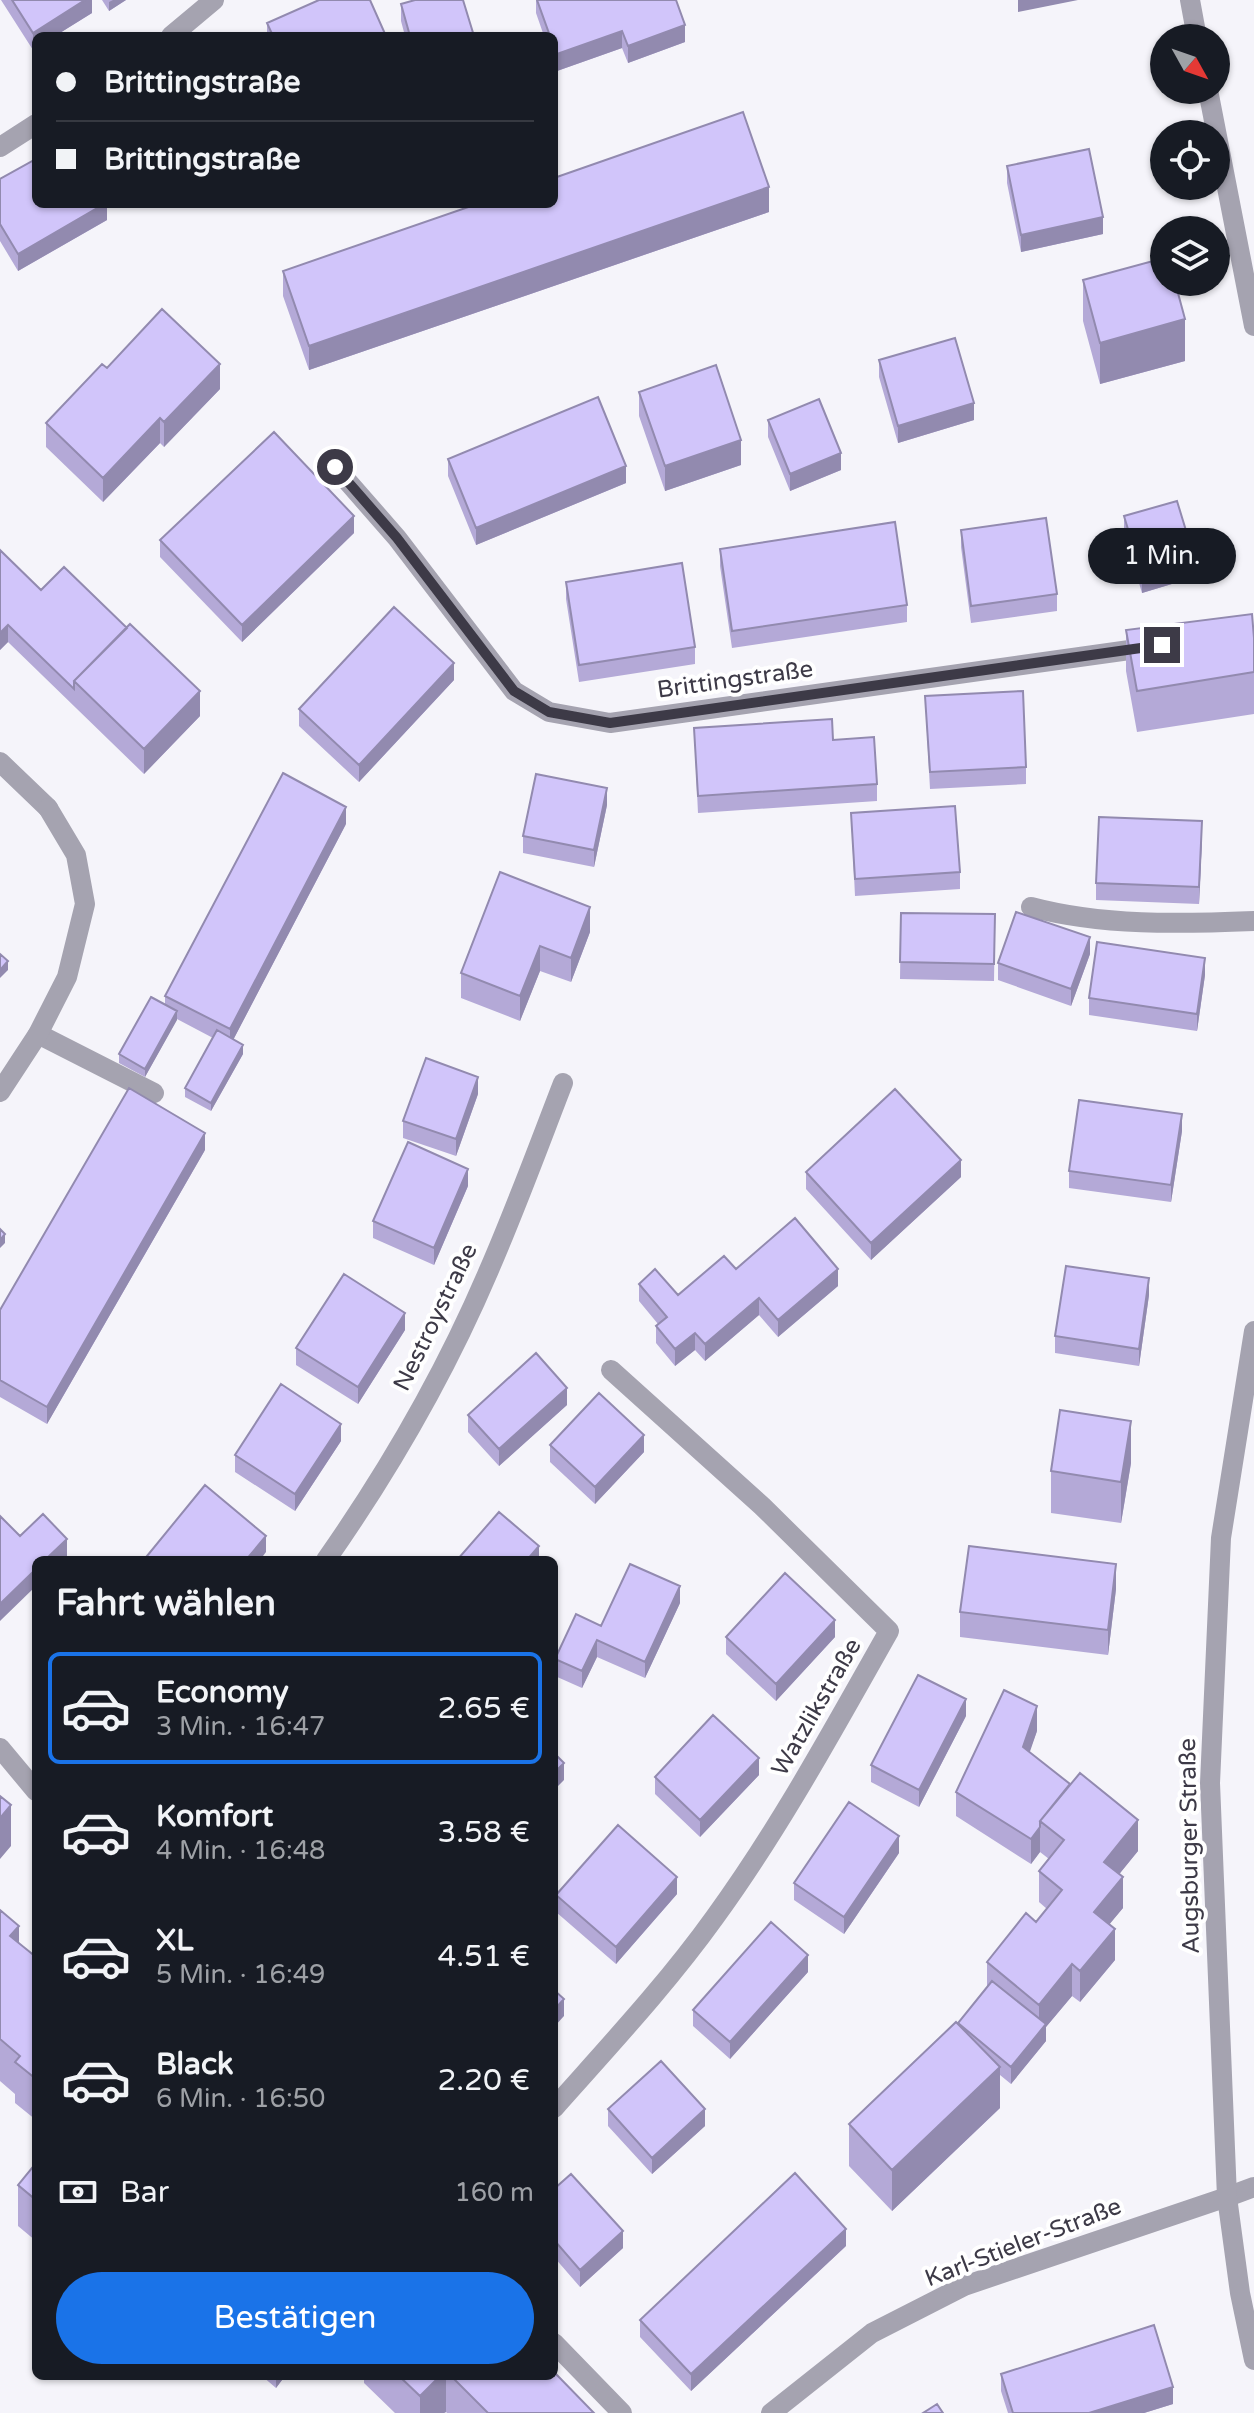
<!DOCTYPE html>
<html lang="de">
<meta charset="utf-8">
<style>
body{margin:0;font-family:"Varela Round",sans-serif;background:#242831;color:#f1f3f6;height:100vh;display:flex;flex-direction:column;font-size:30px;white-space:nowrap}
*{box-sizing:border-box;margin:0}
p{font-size:26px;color:#9ea1a6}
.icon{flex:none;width:44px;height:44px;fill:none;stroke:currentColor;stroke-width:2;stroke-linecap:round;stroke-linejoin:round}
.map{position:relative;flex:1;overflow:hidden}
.side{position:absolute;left:32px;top:1556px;width:526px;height:824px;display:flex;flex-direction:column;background:#171b24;border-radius:12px;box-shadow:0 2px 6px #0004}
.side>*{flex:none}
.guide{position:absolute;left:32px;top:32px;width:526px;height:176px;border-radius:12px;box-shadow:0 2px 6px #0004;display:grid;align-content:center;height:176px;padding:0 24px;background:#171b24}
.needle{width:52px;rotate:130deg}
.fabs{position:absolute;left:1150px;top:24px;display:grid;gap:16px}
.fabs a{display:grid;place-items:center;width:80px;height:80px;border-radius:50%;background:#171b24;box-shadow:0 2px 6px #0004;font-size:40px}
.end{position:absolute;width:36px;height:36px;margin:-18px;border:10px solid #3d3a47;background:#fff;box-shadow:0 0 0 4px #fff}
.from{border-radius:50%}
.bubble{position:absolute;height:56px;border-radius:28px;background:#171b24;box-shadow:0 2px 6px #0004;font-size:26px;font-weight:600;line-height:56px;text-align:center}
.guide b{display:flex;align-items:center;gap:28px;height:76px;font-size:30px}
.guide b+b{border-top:2px solid #363941}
.guide i{width:20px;height:20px;background:#f1f3f6}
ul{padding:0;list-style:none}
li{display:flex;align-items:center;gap:24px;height:112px;margin:0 16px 12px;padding:0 8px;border:4px solid transparent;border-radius:12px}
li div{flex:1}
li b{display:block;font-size:30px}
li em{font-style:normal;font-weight:600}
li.selected{border-color:#1a73e8}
li>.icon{width:72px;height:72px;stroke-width:1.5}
h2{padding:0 24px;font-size:36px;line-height:96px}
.pay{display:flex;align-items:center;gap:20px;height:88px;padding:0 24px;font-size:30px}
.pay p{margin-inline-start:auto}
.action{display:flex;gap:16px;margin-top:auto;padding:16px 24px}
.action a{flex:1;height:92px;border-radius:48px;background:#1a73e8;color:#fff;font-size:32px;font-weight:600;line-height:92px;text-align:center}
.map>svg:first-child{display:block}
</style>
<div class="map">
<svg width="1254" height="2413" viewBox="0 0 1254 2413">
<rect width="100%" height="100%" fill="#f5f4fa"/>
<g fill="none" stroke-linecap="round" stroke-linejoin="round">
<path stroke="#a5a3b0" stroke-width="20" d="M0,762L48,808
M38,1034L154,1093"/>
<path stroke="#a5a3b0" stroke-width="20" d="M171,36L214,0
M0,147L36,124
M335,467L397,538L514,691L549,712L610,723L1151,647
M1031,907C1102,926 1180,924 1254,921
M0,1092L38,1034L67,977L85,904L76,855L48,808
M326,1560C389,1470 446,1371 489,1270C516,1208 539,1145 563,1083
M0,1748L36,1791
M554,2108C609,2046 667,1984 715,1917C781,1826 834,1728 889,1631L762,1506L611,1370
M1227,2197L1254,2187
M554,2343L622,2413"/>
<path stroke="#a5a3b0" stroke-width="20" d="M1190,0L1197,38
M1208,90L1254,326
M1254,1331L1221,1538L1210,1783L1227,2197L1240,2293L1254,2360
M771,2413L872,2333L964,2286L1227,2197"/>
</g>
<path fill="#b4a9d7" d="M1,0H92V13L55,36H36L33,50Z
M102,0H126L109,11Z
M536,0H676L685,42L628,63L622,48L557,71L554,63V36H544L536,13Z
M401,4L474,36H405L401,21Z
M267,23L386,36H267Z
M1007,166L1103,234L1021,252L1007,183Z
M0,179L107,204V220L18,271L0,241Z
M769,212L309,370L283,296V271Z
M1083,280L1185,361L1100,384L1083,321Z
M879,360L974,420L898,443L879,377Z
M220,389L164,447L160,443L103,502L46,447V423Z
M639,392L741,465L665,491L639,416Z
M768,420L841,470L790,491L768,437Z
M448,459L626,483L476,545L448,476Z
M1124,516L1195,577L1142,593L1124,533Z
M961,530L1057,594V611L971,623L961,547Z
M354,533L242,642L160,557V540Z
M720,549L907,605V622L732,648L720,566Z
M0,550L41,590L200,716L144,774L8,642L0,650Z
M566,582L695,647V664L579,682L566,599Z
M1126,630L1254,638V714L1137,732L1126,671Z
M454,680L359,782L299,726V709Z
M925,696L1026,767V784L930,789Z
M694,728L833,740L877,784V801L698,813Z
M607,805L594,867L523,853V836Z
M851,813L960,872V889L855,896Z
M346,824L233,1040L243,1054L211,1111L185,1097V1088L213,1038L177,1019L145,1077L119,1063V1054L165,1004V996Z
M1202,838L1199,904L1096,900V883Z
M500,872L590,932L571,982L540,971L520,1021L461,998V973Z
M901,913L995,914L994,981L900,979Z
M1090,954L1071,1006L998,980V963Z
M1205,975L1197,1031L1089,1015V998Z
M478,1094L456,1156L403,1138V1121Z
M1182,1131L1171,1202L1069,1188V1171Z
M205,1150L47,1424L0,1397V1310Z
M806,1172L961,1177L871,1260L806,1189Z
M468,1186L434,1265L373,1238V1221Z
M736,1269L838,1286L778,1337L759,1315L705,1361L695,1350L675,1366L656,1343V1326L658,1324L639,1301V1284L678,1295Z
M1149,1295L1139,1366L1055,1353V1336Z
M405,1330L358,1404L296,1365V1348Z
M567,1405L499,1466L468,1432V1415Z
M341,1441L295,1511L235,1472V1455Z
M550,1445L644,1452L595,1504L550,1462Z
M1131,1463L1121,1523L1051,1513V1471Z
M1116,1589L1108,1655L960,1637V1612Z
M680,1603L645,1678L597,1657L582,1688L555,1676V1659L601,1626Z
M726,1637H835L776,1701L726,1654Z
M966,1716L919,1807L871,1782V1765Z
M1037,1731L1029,1752L1138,1851L1119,1874L1123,1908L1109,1924L1115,1960L1080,2002L1072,1996L1046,2027V2041L1011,2084L1000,2075V2108L892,2211L849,2166V2124L958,2023L987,1988V1962L1036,1922L1047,1909L1039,1902V1871L1049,1859L1040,1852L1031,1864L956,1816V1792Z
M759,1775L700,1837L655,1794V1777Z
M899,1853L844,1934L794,1900V1883Z
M677,1894L616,1964L556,1912V1895Z
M0,1910L19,1943L36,1957V2120L15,2103V2094L0,2081Z
M808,1972L730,2059L693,2026V2010Z
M608,2109L705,2126L652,2174L608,2126Z
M36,2163V2241L18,2226V2185Z
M554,2189L623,2248L580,2287L554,2257Z
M846,2246L691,2391L640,2337V2320Z
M1001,2374L1173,2404L1144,2413H1008L1001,2391Z
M262,2376H285L276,2388Z
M364,2376H554L594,2413H447L446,2412L444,2413H395L364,2383Z"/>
<path fill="#928aaf" d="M85,0H92V13L55,36H36V48L33,50V33Z
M113,0H126L109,11V2Z
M1018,0H1078L1018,12Z
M685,25V42L628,63V46Z
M622,31V48L557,71V54Z
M769,187V212L309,370V346Z
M104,204H107V220L18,271V254Z
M1103,217V234L1021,252V235Z
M1185,319V361L1100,384V343Z
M220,364V389L164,447V422Z
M974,403V420L898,443V426Z
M160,418V443L103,502V478Z
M741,440V465L665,491V466Z
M841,453V470L790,491V474Z
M626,466V483L476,545V528Z
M354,516V533L242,642V625Z
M1195,560V577L1142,593V576Z
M8,625V642L0,650V633Z
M454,663V680L359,782V765Z
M200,691V716L144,774V749Z
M607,788V805L594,867V850Z
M346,807V824L230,1046V1029Z
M1202,821V838L1199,904V887Z
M590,907V932L571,982V958Z
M1090,937V954L1071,1006V989Z
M540,946V971L520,1021V996Z
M1205,958V975L1197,1031V1014Z
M8,961V970L0,978V970Z
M177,1011V1020L145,1077V1069Z
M243,1045V1054L211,1111V1103Z
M478,1077V1094L456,1156V1139Z
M1182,1114V1131L1171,1202V1185Z
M205,1133V1150L47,1424V1407Z
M961,1160V1177L871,1260V1243Z
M468,1169V1186L434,1265V1248Z
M5,1234V1243L0,1248V1240Z
M838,1269V1286L778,1337V1320Z
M1149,1278V1295L1139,1366V1349Z
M759,1298V1315L705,1361V1344Z
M405,1313V1330L358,1404V1387Z
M695,1333V1350L675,1366V1349Z
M567,1388V1405L499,1466V1449Z
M1131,1421V1463L1121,1523V1482Z
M341,1424V1441L295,1511V1494Z
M644,1435V1452L595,1504V1487Z
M266,1536V1552L260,1560H246Z
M67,1539V1556L62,1560H45Z
M539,1546V1560H527Z
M1116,1564V1589L1108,1655V1630Z
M36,1569V1586L0,1621V1604Z
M680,1586V1603L645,1678V1662Z
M835,1620V1637L776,1701V1684Z
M597,1640V1657L582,1688V1671Z
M966,1699V1716L919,1807V1790Z
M1037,1706V1731L1023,1772V1747Z
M759,1758V1775L700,1837V1820Z
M564,1763V1780L554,1790V1773Z
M11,1805V1846L0,1859V1818Z
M1138,1820V1851L1104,1893V1862Z
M1040,1827V1852L1031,1864V1839Z
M899,1836V1853L844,1934V1917Z
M677,1877V1894L616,1964V1947Z
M1123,1877V1908L1094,1943V1912Z
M19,1926V1967L10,1936Z
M1115,1929V1960L1080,2002V1971Z
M808,1955V1972L730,2059V2042Z
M1072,1964V1996L1046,2027V2041L1011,2084V2067L1039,2032V2005Z
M564,1999V2016L554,2027V2010Z
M1000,2067V2108L892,2211V2170Z
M705,2109V2126L652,2174V2158Z
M846,2229V2246L691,2391V2374Z
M623,2231V2248L580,2287V2270Z
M276,2376H285L276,2388Z
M440,2376H446V2412L444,2413H420V2396Z
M1173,2387V2404L1144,2413H1089Z"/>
<path fill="#d1c5fa" stroke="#928aaf" stroke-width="2" d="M12,0H85L33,33Z
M319,0H370L386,36H273L267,23Z
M415,0H463L474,36H410L401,4Z
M537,0H676L685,25L628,46L622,31L557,54L554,46V36H550Z
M743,112L769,187L309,346L283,271L477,204H554V178Z
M1089,149L1103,217L1021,235L1007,166Z
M36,159V204H104L18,254L0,224V179Z
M1164,258V282H1175L1185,319L1100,343L1083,280Z
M162,309L220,364L164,422L160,418L103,478L46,423L102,364L107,368Z
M955,338L974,403L898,426L879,360Z
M716,365L741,440L665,466L639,392Z
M598,397L626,466L476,528L448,459Z
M819,399L841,453L790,474L768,420Z
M274,432L354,516L242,625L160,540Z
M1177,501L1195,560L1142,576L1124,516Z
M1046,518L1057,594L971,606L961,530Z
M895,522L907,605L732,631L720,549Z
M0,550L41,590L64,567L127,628L74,681V689L8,625L0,633Z
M682,563L695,647L579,665L566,582Z
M394,607L454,663L359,765L299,709Z
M1252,614L1254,638V672L1137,691L1126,630Z
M130,624L200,691L144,749L74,681Z
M1023,691L1026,767L930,772L925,696Z
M832,719L833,740L874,737L877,784L698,796L694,728Z
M283,773L346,807L230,1029L165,996Z
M536,774L607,788L594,850L523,836Z
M955,806L960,872L855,879L851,813Z
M1099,817L1202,821L1199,887L1096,883Z
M500,872L590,907L571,958L540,946L520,996L461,973Z
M1016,912L1090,937L1071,989L998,963Z
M901,913L995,914L994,964L900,962Z
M1097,942L1205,958L1197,1014L1089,998Z
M0,954L8,961L0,970Z
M151,997L177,1011L145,1069L119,1054Z
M217,1030L243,1045L211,1103L185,1088Z
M426,1058L478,1077L456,1139L403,1121Z
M129,1088L205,1133L47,1407L0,1380V1310Z
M895,1089L961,1160L871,1243L806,1172Z
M1079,1100L1182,1114L1171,1185L1069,1171Z
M408,1142L468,1169L434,1248L373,1221Z
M795,1218L838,1269L778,1320L759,1298L705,1344L695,1333L675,1349L656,1326L667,1317L639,1284L655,1269L678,1295L724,1256L736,1269Z
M0,1229L5,1234L0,1240Z
M1066,1266L1149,1278L1139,1349L1055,1336Z
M344,1274L405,1313L358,1387L296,1348Z
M536,1353L567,1388L499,1449L468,1415Z
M281,1384L341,1424L295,1494L235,1455Z
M599,1393L644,1435L595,1487L550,1445Z
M1060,1410L1131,1421L1121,1482L1051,1471Z
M205,1485L266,1536L246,1560H151L147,1556Z
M499,1512L539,1546L527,1560H457Z
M43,1514L67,1539L45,1560H36V1569L0,1604V1516L20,1536Z
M969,1546L1116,1564L1108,1630L960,1612Z
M630,1564L680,1586L645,1662L597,1640L582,1671L555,1659L576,1614L601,1626Z
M785,1573L835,1620L776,1684L726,1637Z
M918,1675L966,1699L919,1790L871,1765Z
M1004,1690L1037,1706L1023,1747L1070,1784L1040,1821V1827L1031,1839L956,1792Z
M713,1715L759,1758L700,1820L655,1777Z
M554,1753L564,1763L554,1773Z
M1080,1773L1138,1820L1104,1862L1123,1877L1094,1912L1115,1929L1080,1971L1072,1964L1039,2005L987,1962L1026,1913L1036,1922L1062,1890L1039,1871L1064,1840L1040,1821Z
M0,1796L11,1805L0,1818Z
M849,1802L899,1836L844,1917L794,1883Z
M618,1825L677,1877L616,1947L556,1895Z
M0,1910L19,1926L10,1936L36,1957V1967L34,1970L36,1971V2079L15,2062L20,2056L0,2039Z
M771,1922L808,1955L730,2042L693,2010Z
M992,1981L1046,2024L1011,2067L958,2023Z
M554,1990L564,1999L554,2010Z
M956,2022L1000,2067L892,2170L849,2124Z
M661,2061L705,2109L652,2158L608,2109Z
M36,2163V2200L18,2185Z
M795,2173L846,2229L691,2374L640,2320Z
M571,2174L623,2231L580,2270L554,2240V2189Z
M1154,2325L1173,2387L1089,2413H1013L1001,2374Z
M554,2372L594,2413H488L451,2376H554Z
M399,2376H440L420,2396Z
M937,2404L943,2413H923Z"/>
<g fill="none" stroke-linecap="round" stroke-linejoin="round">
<path stroke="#3d3a47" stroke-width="10" d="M335,467L397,538L514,691L549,712L610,723L1162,645"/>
</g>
<g text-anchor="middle" stroke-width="8" stroke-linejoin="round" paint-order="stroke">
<g font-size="24" fill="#3d3a47" stroke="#fff">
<text transform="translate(735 679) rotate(-8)" y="8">Brittingstraße</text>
<text transform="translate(435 1317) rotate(-64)" y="8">Nestroystraße</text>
<text transform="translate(816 1707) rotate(-60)" y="8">Watzlikstraße</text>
<text transform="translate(1189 1846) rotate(-91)" y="8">Augsburger Straße</text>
<text transform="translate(1023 2242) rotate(-21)" y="8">Karl-Stieler-Straße</text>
</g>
</g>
</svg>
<div class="fabs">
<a><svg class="needle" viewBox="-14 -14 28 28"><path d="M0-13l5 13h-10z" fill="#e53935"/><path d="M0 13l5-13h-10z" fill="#9ea1a6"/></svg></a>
<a><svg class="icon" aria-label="locate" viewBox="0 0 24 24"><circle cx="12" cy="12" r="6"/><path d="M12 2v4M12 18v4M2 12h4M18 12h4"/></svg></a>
<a><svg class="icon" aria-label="layers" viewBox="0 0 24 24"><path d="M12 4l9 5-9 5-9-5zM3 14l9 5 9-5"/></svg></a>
</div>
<i class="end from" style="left:335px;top:467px"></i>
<i class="end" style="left:1162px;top:645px"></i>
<div class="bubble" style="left:1088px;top:528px;width:148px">1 Min.</div>
<div class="guide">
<b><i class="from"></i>Brittingstraße</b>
<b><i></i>Brittingstraße</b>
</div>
<section class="side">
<h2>Fahrt wählen</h2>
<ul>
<li class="selected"><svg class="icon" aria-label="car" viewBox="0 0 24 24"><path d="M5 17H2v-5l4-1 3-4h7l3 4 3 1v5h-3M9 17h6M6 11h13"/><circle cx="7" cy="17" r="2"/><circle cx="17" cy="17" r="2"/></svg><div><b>Economy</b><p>3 Min. · 16:47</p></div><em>2.65 €</em></li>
<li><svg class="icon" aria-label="car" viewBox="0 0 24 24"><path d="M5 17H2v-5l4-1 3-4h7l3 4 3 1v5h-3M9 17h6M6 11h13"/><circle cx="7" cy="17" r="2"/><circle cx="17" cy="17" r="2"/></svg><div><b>Komfort</b><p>4 Min. · 16:48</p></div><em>3.58 €</em></li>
<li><svg class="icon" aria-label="car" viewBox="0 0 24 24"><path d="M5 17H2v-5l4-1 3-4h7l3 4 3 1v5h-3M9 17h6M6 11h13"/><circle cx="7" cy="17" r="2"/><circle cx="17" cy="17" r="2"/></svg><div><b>XL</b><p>5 Min. · 16:49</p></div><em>4.51 €</em></li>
<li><svg class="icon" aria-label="car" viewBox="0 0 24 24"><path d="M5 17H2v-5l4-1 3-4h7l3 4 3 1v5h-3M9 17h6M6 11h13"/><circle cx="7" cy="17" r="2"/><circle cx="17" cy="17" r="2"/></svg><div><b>Black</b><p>6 Min. · 16:50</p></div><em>2.20 €</em></li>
</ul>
<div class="pay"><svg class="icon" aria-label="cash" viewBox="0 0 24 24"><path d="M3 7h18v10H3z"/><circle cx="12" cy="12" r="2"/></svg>Bar<p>160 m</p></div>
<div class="action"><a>Bestätigen</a></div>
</section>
</div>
